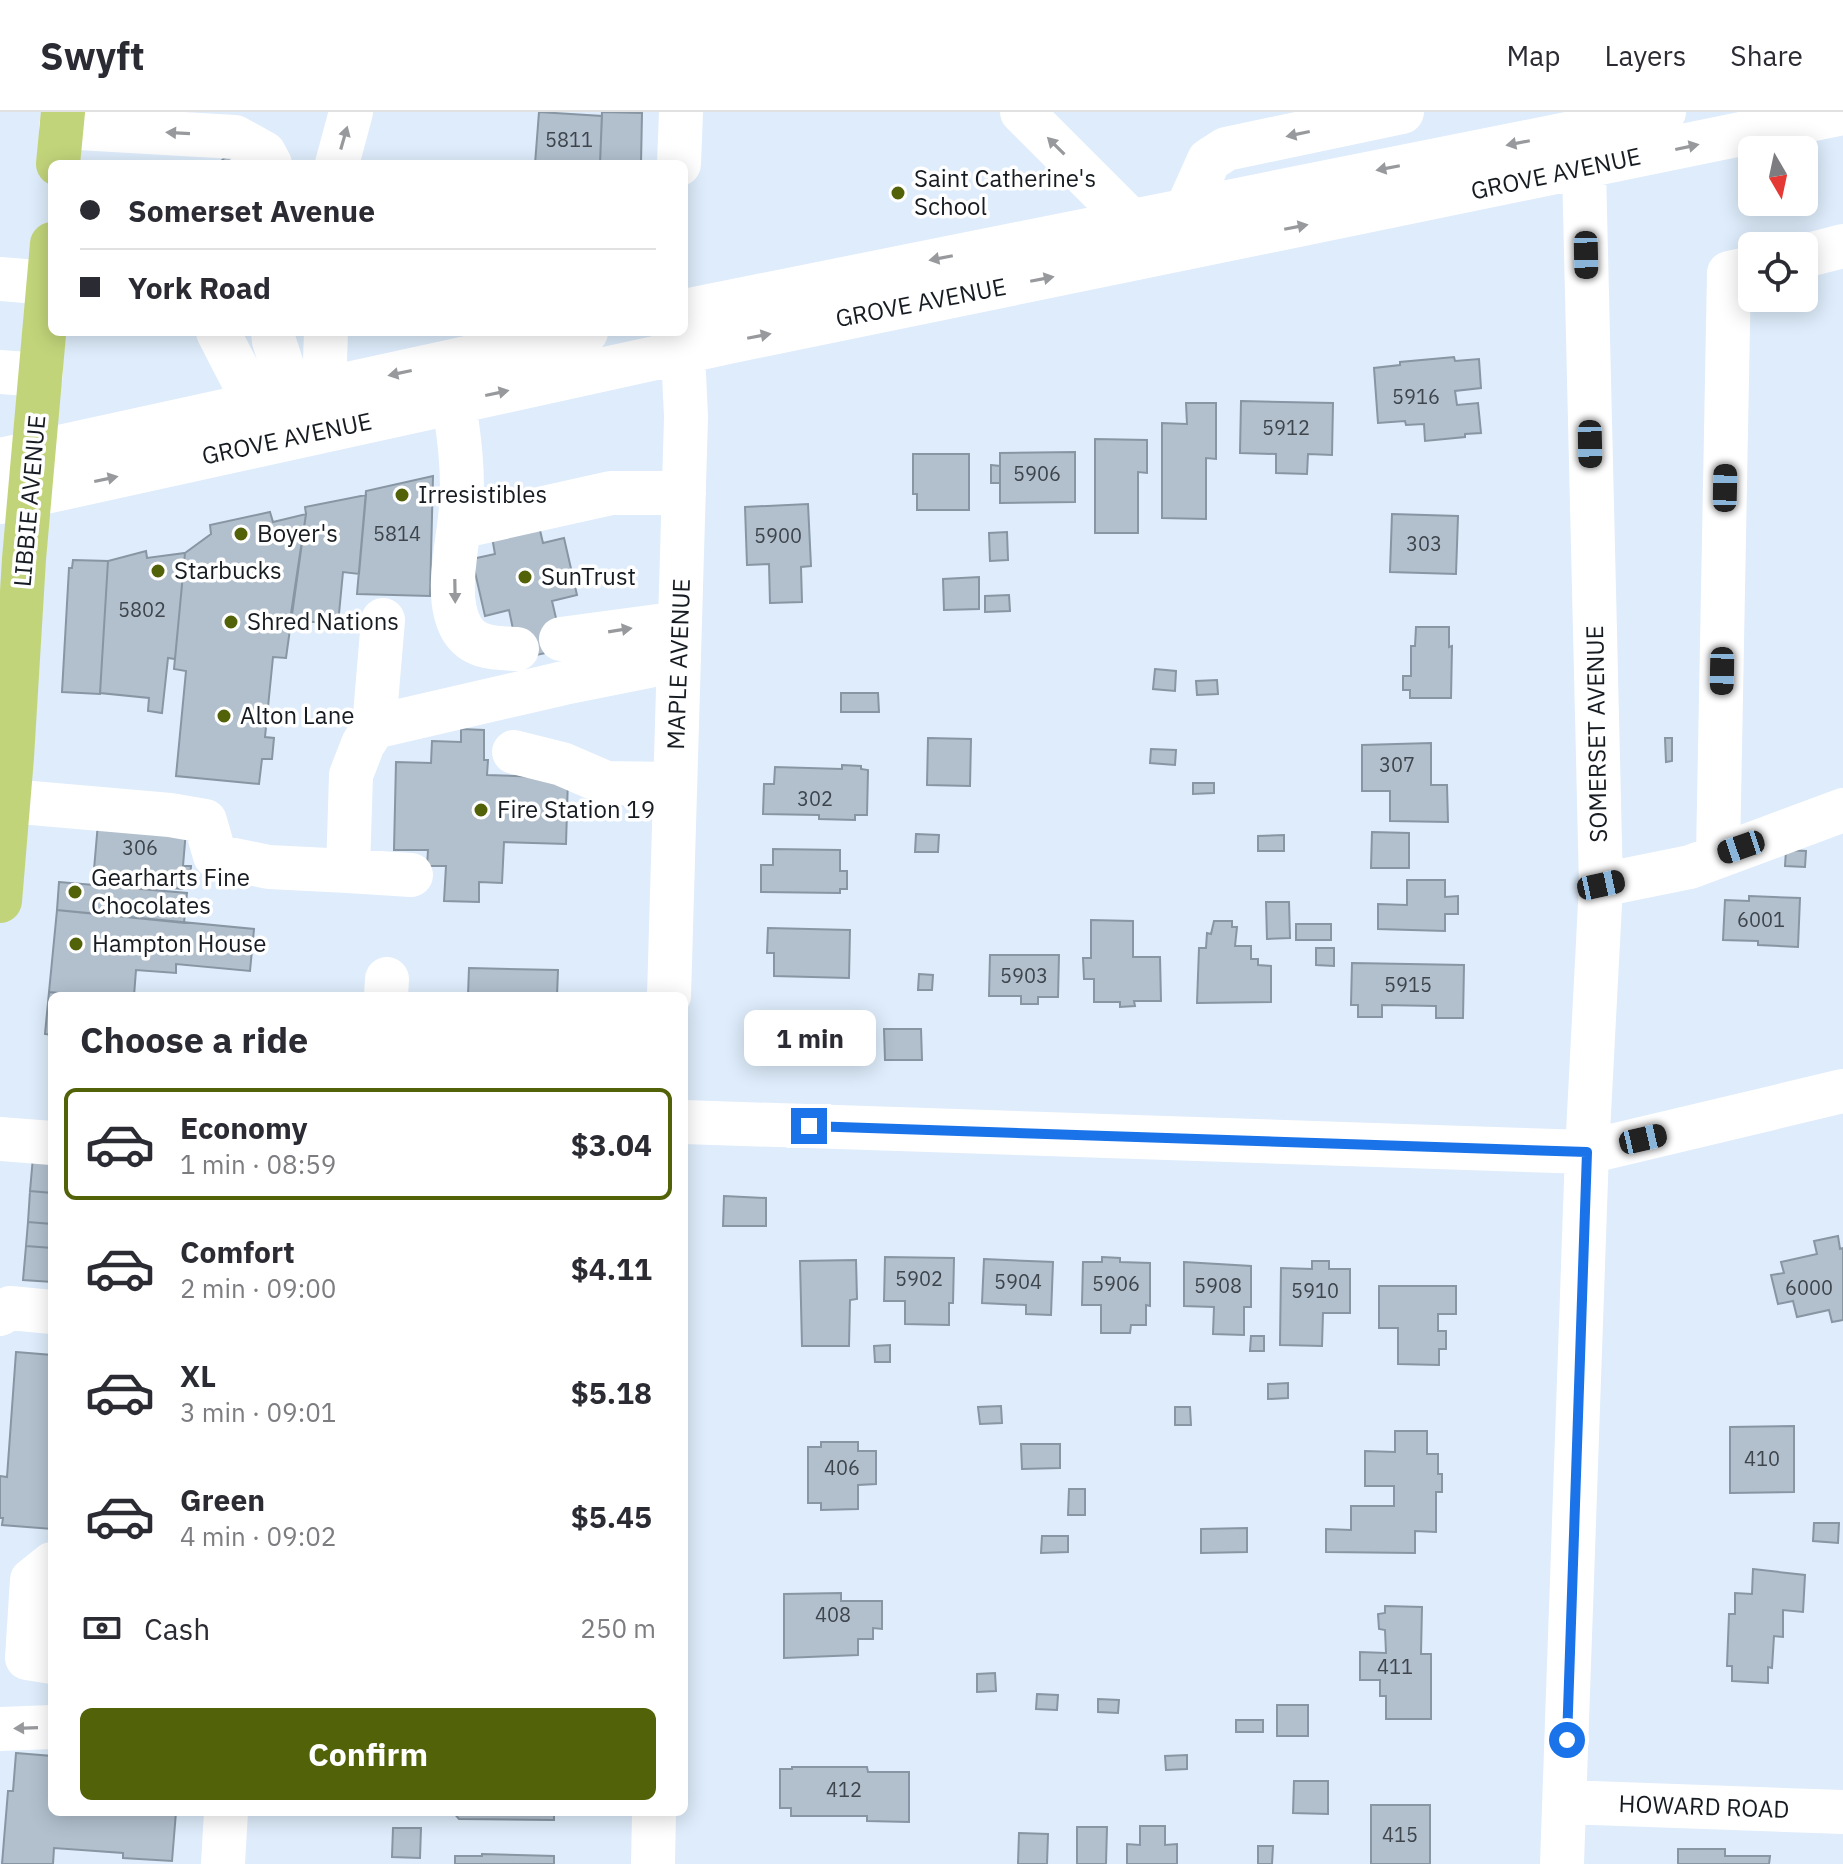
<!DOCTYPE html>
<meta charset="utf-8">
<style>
body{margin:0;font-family:"IBM Plex Sans",sans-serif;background:#f7f7f7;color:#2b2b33;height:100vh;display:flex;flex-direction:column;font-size:30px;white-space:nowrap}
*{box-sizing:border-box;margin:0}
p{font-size:26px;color:#7c7c81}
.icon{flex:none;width:44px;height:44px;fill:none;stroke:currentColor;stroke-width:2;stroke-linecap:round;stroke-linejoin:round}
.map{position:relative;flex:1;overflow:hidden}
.drawer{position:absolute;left:48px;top:880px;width:640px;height:824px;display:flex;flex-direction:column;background:#fff;border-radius:12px;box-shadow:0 4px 20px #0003}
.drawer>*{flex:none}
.hud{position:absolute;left:48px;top:48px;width:640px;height:176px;border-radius:12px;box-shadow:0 4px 20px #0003;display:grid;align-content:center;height:176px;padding:0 32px;background:#fff}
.needle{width:52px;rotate:171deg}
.buttons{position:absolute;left:1738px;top:24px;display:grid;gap:16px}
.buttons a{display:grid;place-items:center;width:80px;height:80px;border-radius:12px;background:#fff;box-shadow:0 4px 20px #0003;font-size:40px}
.end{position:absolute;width:36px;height:36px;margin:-18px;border:10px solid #1a73e8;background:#fff;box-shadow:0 0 0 4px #fff}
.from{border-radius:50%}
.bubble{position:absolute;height:56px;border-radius:12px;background:#fff;box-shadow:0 4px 20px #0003;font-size:26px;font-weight:700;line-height:56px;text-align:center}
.car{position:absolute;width:24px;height:48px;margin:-24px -12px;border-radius:10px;box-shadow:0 0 6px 2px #0007;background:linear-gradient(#222 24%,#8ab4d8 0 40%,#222 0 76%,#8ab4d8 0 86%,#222 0)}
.hud b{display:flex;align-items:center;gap:28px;height:76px;font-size:30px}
.hud b+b{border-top:2px solid #e1e1e2}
.hud i{width:20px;height:20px;background:#2b2b33}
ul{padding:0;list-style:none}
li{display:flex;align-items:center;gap:24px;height:112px;margin:0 16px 12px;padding:0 16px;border:4px solid transparent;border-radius:12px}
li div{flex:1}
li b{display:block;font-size:30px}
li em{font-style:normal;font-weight:700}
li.current{border-color:#516209}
li>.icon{width:72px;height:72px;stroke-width:1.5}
h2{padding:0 32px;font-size:36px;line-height:96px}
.pay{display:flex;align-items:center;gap:20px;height:88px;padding:0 32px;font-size:30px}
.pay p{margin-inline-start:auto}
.button{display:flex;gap:16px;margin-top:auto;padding:16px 32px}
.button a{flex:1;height:92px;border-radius:12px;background:#516209;color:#fff;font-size:32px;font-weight:700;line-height:92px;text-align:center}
header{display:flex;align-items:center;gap:48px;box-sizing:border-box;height:112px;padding:0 40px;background:#fff;border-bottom:2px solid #e1e1e2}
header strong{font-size:38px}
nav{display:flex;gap:44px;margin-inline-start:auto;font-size:28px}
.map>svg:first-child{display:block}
</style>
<header>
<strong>Swyft</strong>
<nav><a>Map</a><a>Layers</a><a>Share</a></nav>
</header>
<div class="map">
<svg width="1843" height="1752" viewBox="0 0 1843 1752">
<rect width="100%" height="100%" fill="#deecfb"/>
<path fill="#b2c0ce" stroke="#8895a3" stroke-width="2" d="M539,0L602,4L600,52H535Z
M602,0L642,1L641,52H600Z
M234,37L248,52H218Z
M1454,245L1455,249L1479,247L1481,276L1455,279L1457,293L1478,291L1481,321L1465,322V325L1425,329L1424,312L1406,313L1405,309L1378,311L1374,256L1400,253V250Z
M1241,289L1333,291L1332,343L1308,342L1307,362L1276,361V342L1240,341Z
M1186,291H1216V347L1206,346V407L1162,406V311L1187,312Z
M1095,327L1147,328V361L1138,360V421H1095Z
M1075,340V390L1000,391V341Z
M913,342H969V398H917V382H913Z
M991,353L1000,354V371H991Z
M433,364L430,484L357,482L366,379Z
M366,383L359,462L343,460L338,512L290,508L306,402L305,395Z
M808,392L811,454L801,455L802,490L770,491L769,452L747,453L745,395Z
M270,400L273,410L306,402L286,546L273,545L265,625L274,626L272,647H262L259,672L176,664L186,559L174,557L185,441L211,422L210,413Z
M1392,402L1458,404L1456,462L1390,460Z
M539,414L543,431L564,426L577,483L552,489L562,532L560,538L527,545L518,541L509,498L485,504L472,447L495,442L492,425Z
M1007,420L1008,448L990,449L989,421Z
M146,439L147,446L185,441L175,547L168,546L162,601L148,599L149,586L100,581L108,449Z
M73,448L108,449L100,582L62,580L69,456H72Z
M979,465V497L944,498L943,467Z
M1009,483L1010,499L985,500V484Z
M1416,515H1449V535L1452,534L1451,586H1410V578H1403V564H1411V534H1415Z
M1155,557L1176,559L1175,579L1153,577Z
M1217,568L1218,582L1197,583L1196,569Z
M841,581H878L879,600H841Z
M461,617L484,618V648H488L487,663L568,666L566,732L504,730L502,771L479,770V790L444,789L446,754H427L428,738H394L396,650L431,651L432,629L461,630Z
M928,626L971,627L970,674L927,673Z
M1665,626H1672V649L1666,650Z
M1431,631V673H1447L1448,710L1390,709V679H1362V633Z
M1151,637L1176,638L1175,653L1150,651Z
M842,653L861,654V657L868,658L867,703H855V708L819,707V703L763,702L764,672H774L775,655L842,657Z
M1193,671H1214V681L1193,682Z
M98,711L186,718L183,754H191L189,774L181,773L182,777L93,769Z
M1372,720L1409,721V756H1371Z
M916,722L939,723L938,740H915Z
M1284,723V739H1258V724Z
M773,737L840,738V759H847V777H840V781L761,780V753H773Z
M1786,738L1806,739L1805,755L1785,754Z
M1407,768H1445V785L1458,784V802H1445V819L1378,817V792L1407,793Z
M59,770L187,781L184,811L57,798Z
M1749,784L1800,786L1798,835L1758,833V829L1723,828L1725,788L1749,789Z
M1266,790H1289L1290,826L1267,827Z
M57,798L254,817L250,859L176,852V861L136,858L134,884H91L49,880Z
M1091,808L1133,809V845H1160L1161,889H1134L1135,894L1120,895V890H1094V867H1084L1083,846H1091Z
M1214,809H1232V815H1237L1235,834H1251V847H1258V853L1271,854V890L1197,891L1199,836H1206L1207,821L1211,822Z
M1296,812H1331V828H1296Z
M768,816L850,818L849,866L774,864V841H767Z
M1316,836H1334V854L1316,853Z
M990,843H1059L1058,885H1038V892H1021V884H989Z
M1352,851L1464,853L1463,906H1436V894L1382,893V905H1358V893H1351Z
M469,856L558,858L557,884H468Z
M919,862L933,863L932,878H918Z
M49,880L91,884H52V923L45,922Z
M765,901H821V909H829V926H839V939H828V946H770V923H765Z
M884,917H921L922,948H885Z
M33,1045L52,1047V1081L30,1079Z
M30,1079L52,1081V1112L28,1110Z
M724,1084L766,1086V1114H723Z
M28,1110L52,1112V1136L26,1134Z
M1838,1124L1840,1137L1843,1136V1208L1832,1210L1829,1198L1797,1205L1793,1189L1778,1192L1771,1163L1784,1161L1781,1150L1817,1142L1814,1129Z
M26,1134L52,1136V1170L23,1168Z
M885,1145L954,1146L953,1191H949V1213L905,1212V1189H884Z
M1102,1145L1120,1146V1150L1150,1151V1194L1146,1193V1213H1131L1130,1221H1101V1193H1082L1083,1150H1102Z
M984,1147L1053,1150L1051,1203L1026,1202V1193L982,1191Z
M856,1148L857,1187L850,1188L849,1234H802L800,1149Z
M1312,1149H1329V1157H1350V1201H1323L1322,1234L1280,1233L1281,1156L1312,1157Z
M1184,1150L1251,1154V1195H1244V1223L1213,1222L1214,1195L1184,1194Z
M1379,1174H1456V1202H1438V1219H1446V1237H1439V1253L1398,1252V1216H1379Z
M1251,1224H1264V1239H1250Z
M890,1233V1250H875L874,1234Z
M16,1240L52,1243V1417L2,1413L3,1406H0V1364L7,1365Z
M1288,1271V1286L1268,1287V1272Z
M1001,1294L1002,1311L980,1312L978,1295Z
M1175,1295H1190L1191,1313H1175Z
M1794,1314V1380L1730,1381V1315Z
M1395,1319H1427V1342H1438V1362H1442V1380H1436V1420L1415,1419V1441L1326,1440V1417L1351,1418V1394H1394V1374H1365V1339L1395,1340Z
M821,1330H858V1339H876V1372L858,1373V1397L821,1398V1391H808V1335H821Z
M1021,1332H1060V1356L1022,1357Z
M1069,1377H1085V1403H1068Z
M1814,1411H1839L1838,1431L1813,1429Z
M1247,1416V1440L1201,1441V1417Z
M1042,1424H1068V1440L1041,1441Z
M1753,1457L1805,1463L1803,1500L1783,1498V1525L1774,1524L1772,1556L1768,1555V1571L1732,1569V1554H1727L1729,1502H1735V1481L1752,1482Z
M841,1481V1489H882V1517L873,1516V1527H858V1543L784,1546V1482Z
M1385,1494L1422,1495L1421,1542H1431V1607H1386V1584H1380V1568H1360V1540L1386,1541L1385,1518L1379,1517L1378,1502L1385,1501Z
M995,1561L996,1579L977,1580V1562Z
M1037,1582L1058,1583L1057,1598L1036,1597Z
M1098,1587L1119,1588L1118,1601L1098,1600Z
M1277,1593H1308V1624H1277Z
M1236,1608H1263V1620H1236Z
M16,1641L52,1644V1700H176L172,1749L123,1746V1741L54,1736L53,1752H2L8,1679H13Z
M1187,1643V1657L1166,1658L1165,1644Z
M792,1655H867L868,1660H909V1710L867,1709V1704H791V1696H780V1657H792Z
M1294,1669H1328V1702L1293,1701Z
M1371,1693H1430V1752H1371Z
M453,1700H554V1708L459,1707Z
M1140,1714H1165V1733L1177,1732V1752H1127V1732L1140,1733Z
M1077,1715H1107L1106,1752H1077Z
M393,1716H421L420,1746L392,1745Z
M1019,1721L1048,1722L1047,1752H1018Z
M1258,1734H1273L1272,1752H1258Z
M1678,1737H1725V1744H1770L1769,1752H1678Z
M482,1742L554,1744V1752H455V1744H482Z"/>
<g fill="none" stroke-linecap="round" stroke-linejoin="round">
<path stroke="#fff" stroke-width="44" d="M1022,0L1130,108
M61,15L235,25L264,41L270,52
M337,52L351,0
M679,52L681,0
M1187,97L1209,48L1226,37L1402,0
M1804,144L1843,134
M0,167L49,171
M684,199L1572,21L1664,0
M218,220L255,292
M273,220L274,229L292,285
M0,260L41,263
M324,277L326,220
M454,290C459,325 464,360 461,395C459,430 443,485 462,517C474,537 497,536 517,537
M0,348L586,220
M0,390L728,230L1843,1
M459,415L611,381H684
M561,527L680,511
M374,615L383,508
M514,640L562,652L606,671L675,672
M9,689L170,703L205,709L215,744L269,755L348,759
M1718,743L1729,161L1752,156
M411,763L348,759L351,663L363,632L374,615L564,571L679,548
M1601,773L1690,755L1843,698
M386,884L387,867
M669,884L686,305L683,240L679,220
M684,1010L1587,1040L1843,979
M0,1027L52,1031
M0,1202L10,1196L52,1200
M52,1452L32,1468L27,1546L52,1550
M0,1617L52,1615
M1565,1690L1843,1700
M223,1752L226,1700
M653,1752L654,1700
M1562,1752L1587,1040L1601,773L1584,56L1572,21"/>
<path stroke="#c2d47a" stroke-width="44" d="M58,52L63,0
M0,789L12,645L24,447L52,132"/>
</g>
<defs><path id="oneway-solid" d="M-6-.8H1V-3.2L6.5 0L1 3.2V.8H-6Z" transform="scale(2)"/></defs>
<g fill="#97999c">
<use href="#oneway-solid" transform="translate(178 21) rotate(-177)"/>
<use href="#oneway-solid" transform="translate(1298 22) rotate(168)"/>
<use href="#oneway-solid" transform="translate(344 26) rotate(-74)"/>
<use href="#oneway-solid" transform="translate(1518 31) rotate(169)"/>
<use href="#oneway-solid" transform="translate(1056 34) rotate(-135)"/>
<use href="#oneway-solid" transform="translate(1687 35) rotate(-12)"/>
<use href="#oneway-solid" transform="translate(1388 56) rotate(169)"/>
<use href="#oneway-solid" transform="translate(1296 115) rotate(-11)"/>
<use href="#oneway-solid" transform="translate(941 146) rotate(169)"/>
<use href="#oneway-solid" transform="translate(1042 167) rotate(-11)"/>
<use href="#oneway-solid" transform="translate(759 224) rotate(-11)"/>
<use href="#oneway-solid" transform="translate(400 261) rotate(168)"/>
<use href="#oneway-solid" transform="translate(497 281) rotate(-12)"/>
<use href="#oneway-solid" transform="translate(106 367) rotate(-12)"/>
<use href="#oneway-solid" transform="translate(455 479) rotate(89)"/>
<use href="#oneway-solid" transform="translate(620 518) rotate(-9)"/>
<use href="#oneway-solid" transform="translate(26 1616) rotate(178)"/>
</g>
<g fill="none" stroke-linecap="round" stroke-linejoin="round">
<path stroke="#1a73e8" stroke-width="10" d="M809,1014L1587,1040L1567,1628"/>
</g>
<g fill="#516209" stroke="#fff" stroke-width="3">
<circle cx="898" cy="81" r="8"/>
<circle cx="402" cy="383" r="8"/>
<circle cx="241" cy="422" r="8"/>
<circle cx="158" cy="459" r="8"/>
<circle cx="525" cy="465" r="8"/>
<circle cx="231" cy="510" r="8"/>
<circle cx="224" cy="604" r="8"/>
<circle cx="481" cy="698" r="8"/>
<circle cx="75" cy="780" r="8"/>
<circle cx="76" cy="832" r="8"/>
</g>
<g text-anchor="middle" stroke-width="7" stroke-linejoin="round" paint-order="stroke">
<g font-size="20" fill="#3e454d">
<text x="569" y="35">5811</text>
<text x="1416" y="292">5916</text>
<text x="1286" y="323">5912</text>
<text x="1037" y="369">5906</text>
<text x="397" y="429">5814</text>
<text x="778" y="431">5900</text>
<text x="1424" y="439">303</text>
<text x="142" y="505">5802</text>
<text x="1397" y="660">307</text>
<text x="815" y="694">302</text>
<text x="140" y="743">306</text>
<text x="1761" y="815">6001</text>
<text x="1024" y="871">5903</text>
<text x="1408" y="880">5915</text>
<text x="919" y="1174">5902</text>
<text x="1018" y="1177">5904</text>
<text x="1116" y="1179">5906</text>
<text x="1218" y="1181">5908</text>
<text x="1809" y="1183">6000</text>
<text x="1315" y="1186">5910</text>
<text x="1762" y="1354">410</text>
<text x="842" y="1363">406</text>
<text x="833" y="1510">408</text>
<text x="1395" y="1562">411</text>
<text x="844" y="1685">412</text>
<text x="1400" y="1730">415</text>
</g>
<g font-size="24" fill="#171c22" stroke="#fff">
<text transform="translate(1556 62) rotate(-12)" y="8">GROVE AVENUE</text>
<text transform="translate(921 191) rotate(-11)" y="8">GROVE AVENUE</text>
<text transform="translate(287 327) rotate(-12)" y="8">GROVE AVENUE</text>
<text transform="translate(30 389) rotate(-85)" y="8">LIBBIE AVENUE</text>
<text transform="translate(679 552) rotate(-88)" y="8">MAPLE AVENUE</text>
<text transform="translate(1597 622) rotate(-91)" y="8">SOMERSET AVENUE</text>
<text transform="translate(1704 1695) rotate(2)" y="8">HOWARD ROAD</text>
</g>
<g font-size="24" fill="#171c22" stroke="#fff" text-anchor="start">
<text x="914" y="75">Saint Catherine's<tspan x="914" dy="28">School</tspan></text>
<text x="418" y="391">Irresistibles</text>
<text x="257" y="430">Boyer's</text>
<text x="174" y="467">Starbucks</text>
<text x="541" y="473">SunTrust</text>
<text x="247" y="518">Shred Nations</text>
<text x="240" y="612">Alton Lane</text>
<text x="497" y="706">Fire Station 19</text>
<text x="91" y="774">Gearharts Fine<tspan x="91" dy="28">Chocolates</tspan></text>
<text x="92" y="840">Hampton House</text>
</g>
</g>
</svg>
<div class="buttons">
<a><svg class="needle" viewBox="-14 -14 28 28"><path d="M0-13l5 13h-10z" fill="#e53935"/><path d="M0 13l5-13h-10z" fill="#7c7c81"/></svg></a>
<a><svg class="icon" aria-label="locate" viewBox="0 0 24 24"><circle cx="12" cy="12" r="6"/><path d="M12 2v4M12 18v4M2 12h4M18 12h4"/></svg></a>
</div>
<i class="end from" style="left:1567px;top:1628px"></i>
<i class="end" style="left:809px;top:1014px"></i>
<div class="bubble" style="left:744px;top:898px;width:132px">1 min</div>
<i class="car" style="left:1586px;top:143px;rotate:179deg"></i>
<i class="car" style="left:1590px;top:332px;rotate:179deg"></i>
<i class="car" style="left:1725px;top:376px;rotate:1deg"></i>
<i class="car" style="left:1722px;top:559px;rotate:181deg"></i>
<i class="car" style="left:1741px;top:735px;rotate:251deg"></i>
<i class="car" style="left:1601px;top:773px;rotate:78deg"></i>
<i class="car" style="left:1643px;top:1027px;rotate:77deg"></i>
<div class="hud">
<b><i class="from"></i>Somerset Avenue</b>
<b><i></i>York Road</b>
</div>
<section class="drawer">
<h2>Choose a ride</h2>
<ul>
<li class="current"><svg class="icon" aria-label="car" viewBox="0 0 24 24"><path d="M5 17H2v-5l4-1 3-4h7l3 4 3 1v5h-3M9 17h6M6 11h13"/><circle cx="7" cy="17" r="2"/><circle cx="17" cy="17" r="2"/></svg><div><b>Economy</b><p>1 min · 08:59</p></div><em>$3.04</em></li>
<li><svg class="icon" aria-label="car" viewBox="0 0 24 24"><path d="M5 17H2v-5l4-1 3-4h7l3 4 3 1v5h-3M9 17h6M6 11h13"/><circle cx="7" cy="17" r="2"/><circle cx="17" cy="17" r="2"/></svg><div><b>Comfort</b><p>2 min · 09:00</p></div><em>$4.11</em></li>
<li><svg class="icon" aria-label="car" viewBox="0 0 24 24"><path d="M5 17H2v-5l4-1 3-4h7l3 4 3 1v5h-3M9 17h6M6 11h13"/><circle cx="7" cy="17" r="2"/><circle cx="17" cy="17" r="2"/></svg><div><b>XL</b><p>3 min · 09:01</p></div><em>$5.18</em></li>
<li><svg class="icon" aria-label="car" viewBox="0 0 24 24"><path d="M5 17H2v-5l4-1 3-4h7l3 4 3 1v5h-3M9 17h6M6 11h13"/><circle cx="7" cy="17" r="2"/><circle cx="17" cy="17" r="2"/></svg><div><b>Green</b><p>4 min · 09:02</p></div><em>$5.45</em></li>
</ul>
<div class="pay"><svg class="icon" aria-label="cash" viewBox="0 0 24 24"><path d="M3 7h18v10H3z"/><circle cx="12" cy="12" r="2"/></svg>Cash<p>250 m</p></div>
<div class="button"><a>Confirm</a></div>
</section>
</div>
